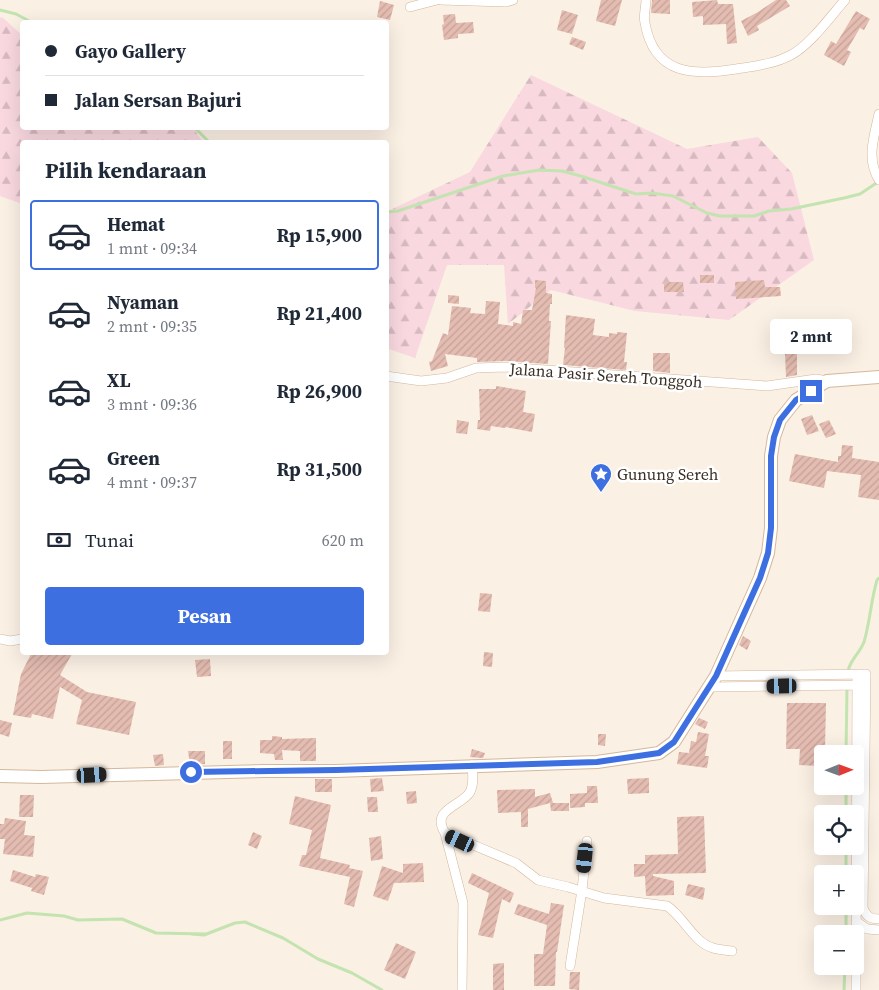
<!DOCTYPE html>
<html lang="id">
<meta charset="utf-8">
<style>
body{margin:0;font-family:"Source Serif 4",serif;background:#f2f2f3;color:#1f2937;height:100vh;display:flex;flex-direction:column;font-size:19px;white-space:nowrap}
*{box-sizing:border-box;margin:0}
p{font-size:16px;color:#747a83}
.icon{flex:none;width:28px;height:28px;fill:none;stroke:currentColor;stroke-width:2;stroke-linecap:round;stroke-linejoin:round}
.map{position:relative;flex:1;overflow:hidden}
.side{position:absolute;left:20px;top:140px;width:369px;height:515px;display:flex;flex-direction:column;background:#fff;border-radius:5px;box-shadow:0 5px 20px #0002}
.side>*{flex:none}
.hud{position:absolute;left:20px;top:20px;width:369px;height:110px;border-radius:5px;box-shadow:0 5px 20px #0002;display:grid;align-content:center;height:110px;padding:0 25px;background:#fff}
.needle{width:32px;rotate:89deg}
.fabs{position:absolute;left:814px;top:745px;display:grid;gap:10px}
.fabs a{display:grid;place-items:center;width:50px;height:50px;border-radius:5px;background:#fff;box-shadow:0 5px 20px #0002;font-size:25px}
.end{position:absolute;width:22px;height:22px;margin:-11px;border:6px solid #3e6fe0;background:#fff;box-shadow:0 0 0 2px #fff}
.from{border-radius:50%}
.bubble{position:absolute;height:35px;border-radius:5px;background:#fff;box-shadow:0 5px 20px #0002;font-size:16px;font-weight:700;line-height:35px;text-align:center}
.car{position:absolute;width:15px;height:30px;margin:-15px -8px;border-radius:6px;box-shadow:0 0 4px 1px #0007;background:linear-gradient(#222 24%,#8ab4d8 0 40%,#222 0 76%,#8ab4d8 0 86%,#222 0)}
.hud b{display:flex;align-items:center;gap:18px;height:48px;font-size:19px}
.hud b+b{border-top:1px solid #e0e1e3}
.hud i{width:12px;height:12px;background:#1f2937}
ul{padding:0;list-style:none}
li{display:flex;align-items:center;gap:15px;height:70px;margin:0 10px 8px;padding:0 15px;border:2px solid transparent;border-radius:5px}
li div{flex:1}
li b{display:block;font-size:19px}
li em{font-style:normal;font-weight:700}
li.on{border-color:#3e6fe0}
li>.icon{width:45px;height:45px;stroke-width:1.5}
h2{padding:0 25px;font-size:22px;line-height:60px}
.pay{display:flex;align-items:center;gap:12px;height:55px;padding:0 25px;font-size:19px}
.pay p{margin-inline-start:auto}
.primary-button{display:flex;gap:10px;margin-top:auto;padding:10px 25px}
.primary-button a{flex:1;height:58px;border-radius:5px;background:#3e6fe0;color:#fff;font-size:20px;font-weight:700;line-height:58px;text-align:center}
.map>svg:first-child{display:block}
</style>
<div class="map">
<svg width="879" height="990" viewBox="0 0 879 990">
<defs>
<pattern id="forest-firs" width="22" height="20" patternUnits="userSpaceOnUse" patternTransform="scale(1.25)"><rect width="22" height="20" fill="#f9d8e0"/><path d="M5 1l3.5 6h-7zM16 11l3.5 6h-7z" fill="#d6bac0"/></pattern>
<pattern id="building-hatch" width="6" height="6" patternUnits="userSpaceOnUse" patternTransform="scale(1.25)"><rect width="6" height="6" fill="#e4bcb1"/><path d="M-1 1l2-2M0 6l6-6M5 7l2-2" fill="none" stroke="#c4a298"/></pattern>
</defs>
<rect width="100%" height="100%" fill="#fbf0e4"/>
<path fill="url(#forest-firs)" d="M2,17L22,35V128H193L203,142H22V204L0,196V18Z
M531,75L687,149L758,137L792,173L814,260L729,320L635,311L551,290L508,324L504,265H447L415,358L386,348V212L470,172Z"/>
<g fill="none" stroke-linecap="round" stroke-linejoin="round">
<path stroke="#c3e4b0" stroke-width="3" d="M0,10L16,14L31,22
M195,128L209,142
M386,212L398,211L503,176L539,170L562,171L584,177L636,194L652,193L673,196L707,213L720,216H754L769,211L791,209L844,198L860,194L878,182
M848,673C848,662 860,653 864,642C870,622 871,600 877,580L879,578
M846,754L847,687
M846,786V814
M846,846V874
M0,920L27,913L64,916L78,920L122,919L156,933L206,934H191L204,935L235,923L245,922L283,938L318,959L352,973L382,990
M846,934V906
M844,990L845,966"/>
</g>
<path fill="url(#building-hatch)" d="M601,0H622L615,26L596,21Z
M652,0H670V14L651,13Z
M717,0L718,4H733L737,43L727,44L726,24L703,25V16L693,17L692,2Z
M776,0H786L790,6L757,26L759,30L748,36L741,21L758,12Z
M380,1L394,5L390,20L377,17Z
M562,10L578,15L572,34L557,30Z
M856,11L870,19L864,30L860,28L847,50L851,52L844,66L824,55L831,41L836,44Z
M455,14L456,23L473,22L474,33L458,34V38L444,40L442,25L444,24L443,15Z
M572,37L586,42L583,50L569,44Z
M700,275H714V283H700Z
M535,280L546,281V293L552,294V304H550L549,321H551L548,364L505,361L477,362V358L445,354L448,366L431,371L429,362L432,361L443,333L448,335L452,306L471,308L470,313L485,314L486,301L500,302L498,324L513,326V322L521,324L523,310H532L536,288H535Z
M764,280L765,287H780L781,296L736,299L735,282Z
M664,282H683L684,292H664Z
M448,295L459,296V304L448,303Z
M566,315L595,319L593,335L609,337V333L617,334V332L627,333L624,362H627L626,370L563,365L565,348H564Z
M653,353H670V373L653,371Z
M785,354H797V375L786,377Z
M496,386L526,391L523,412L535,414L532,432L506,427L505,428L491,426L490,431L477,429L478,420H480L479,389H496Z
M812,415L819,431L807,435L801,419Z
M457,420L469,422L467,434L456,433Z
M829,420L836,434L826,438L819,424Z
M842,445L853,446L852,458L879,462V500L858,497L861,475L827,471L824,488L789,481L795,454L838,462V456H841Z
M480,593L492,594L490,612L478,611Z
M743,636L751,641L747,650L739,645Z
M32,652H73L60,675L87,692L136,702L129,735L76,724L82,700L60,687L53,719L32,714L31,718L13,715L21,674Z
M484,652L493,653L492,667L483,666Z
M210,659L211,676L197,677L195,660Z
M787,703H826L825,749H818V766L799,765L800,749H786Z
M699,718L708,722L705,729L695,724Z
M0,720L12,723L9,737L0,734Z
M698,732L709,734L705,756H709L707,768L677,764L679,752L689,753L691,741L696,742Z
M598,734H606L605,746L598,745Z
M272,736L282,737V739L316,738V761H300V751L282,750L283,760H275L274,754L260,753V740H272Z
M223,741H232V759H223Z
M472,749L485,753L483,758L470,757Z
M188,751H205V764L190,765Z
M163,754L164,765L155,766L153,755Z
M382,778L384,791L371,792L370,779Z
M649,778V793L628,794L627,779Z
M315,779H332V792H315Z
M587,786H597L598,803H585V807L570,808V794L587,793Z
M535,789V797L550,793L553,803H569V811H551L550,803L528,809V827H521V812L498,813L497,790Z
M416,791L417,803L407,804L406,792Z
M20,795H34L33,817H19Z
M295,796L331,805L320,858L350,865L349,868L363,871L354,907L344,904L350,877L299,866L302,855H306L312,830L289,824Z
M367,797H377L378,812H368Z
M704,816L706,873L653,874V876L674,881V895L646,896L645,876L634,877V864H645V855L678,854L677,817Z
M5,818L26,821L24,835L35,836L33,857L3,854L5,839H0V824H4Z
M253,832L262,836L257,849L248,845Z
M381,836L383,859L371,861L369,838Z
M423,863L424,882L394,883L388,901L373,896L382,866L403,873V864Z
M13,870L35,877L36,874L49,877L44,895L31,891L32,888L10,881Z
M472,873L514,893L510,903L502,899L493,938L478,935L489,893L468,883Z
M688,884L705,888L703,900L685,895Z
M551,903L564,905L557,952H556L555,986H534V954H543L547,925L514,914L518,904L549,914Z
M396,943L416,952L405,979L384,970Z
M504,963V990H493V964Z
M570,972H580L579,990L569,989Z"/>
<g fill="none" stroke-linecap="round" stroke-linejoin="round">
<g stroke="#d3b89d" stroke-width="10">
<path id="street" d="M440,0L506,2L513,0
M646,0C646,7 643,16 645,23C654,75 693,76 736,69C755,66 774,64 791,55C811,44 830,17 845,0
M410,7L437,0
M879,114C874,137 866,159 879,180
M386,376L421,381L447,378L476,368L505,367L767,386L816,379L827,381
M0,639L10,641L22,639
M716,676L866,674L863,908C866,916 870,919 879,919
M709,687L863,685
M472,765C473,774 474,784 470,792C462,806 430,809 445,833L516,863L538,880L568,887L604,898L667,906C684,917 693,942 713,948C719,950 726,950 732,951
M445,833L463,903L462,990
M857,922L867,929L879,930
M570,966L582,890L587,841
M856,990L857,675"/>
</g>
<g stroke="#d3b89d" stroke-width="14">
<path id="secondary" d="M0,776L41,777L264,771H336L597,762L659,753L674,742L716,676L760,578L768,553L771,528V456L774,437L780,420L796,400L827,381L879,377"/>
</g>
<use href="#street" stroke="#fff" stroke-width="9"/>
<use href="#secondary" stroke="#fff" stroke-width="12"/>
</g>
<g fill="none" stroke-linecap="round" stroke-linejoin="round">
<path stroke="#3e6fe0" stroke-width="6" d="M191,772L336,770L597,762L659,753L674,742L716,676L760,578L768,553L771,528V456L774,437L780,420L796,400L811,391"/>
</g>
<defs>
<g id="sight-pin" transform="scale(1.125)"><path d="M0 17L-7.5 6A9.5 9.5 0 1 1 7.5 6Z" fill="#3e6fe0" stroke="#fff"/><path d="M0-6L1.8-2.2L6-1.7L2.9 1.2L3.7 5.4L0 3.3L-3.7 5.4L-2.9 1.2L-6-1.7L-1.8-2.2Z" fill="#fff"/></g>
</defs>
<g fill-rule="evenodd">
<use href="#sight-pin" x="601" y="474"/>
</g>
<g text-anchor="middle" stroke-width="5" stroke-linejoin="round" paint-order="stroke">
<g font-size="16" fill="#392e23" stroke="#fff">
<text transform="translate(606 375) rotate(4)" y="6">Jalana Pasir Sereh Tonggoh</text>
</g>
<g font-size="16" fill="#392e23" stroke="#fff" text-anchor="start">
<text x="617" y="480">Gunung Sereh</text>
</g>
</g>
</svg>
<div class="fabs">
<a><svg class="needle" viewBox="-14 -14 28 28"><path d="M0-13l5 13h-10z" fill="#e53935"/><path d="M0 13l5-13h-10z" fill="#747a83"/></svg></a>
<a><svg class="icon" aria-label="locate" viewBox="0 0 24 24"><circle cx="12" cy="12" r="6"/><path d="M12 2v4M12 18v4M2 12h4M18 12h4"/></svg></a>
<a>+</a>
<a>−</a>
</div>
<i class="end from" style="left:191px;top:772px"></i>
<i class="end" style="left:811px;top:391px"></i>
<div class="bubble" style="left:770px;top:319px;width:82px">2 mnt</div>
<i class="car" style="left:782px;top:686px;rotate:269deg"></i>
<i class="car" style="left:92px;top:775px;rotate:87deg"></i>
<i class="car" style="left:460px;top:841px;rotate:295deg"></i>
<i class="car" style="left:585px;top:858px;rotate:186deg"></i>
<div class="hud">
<b><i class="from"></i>Gayo Gallery</b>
<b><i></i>Jalan Sersan Bajuri</b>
</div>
<section class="side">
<h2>Pilih kendaraan</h2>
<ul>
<li class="on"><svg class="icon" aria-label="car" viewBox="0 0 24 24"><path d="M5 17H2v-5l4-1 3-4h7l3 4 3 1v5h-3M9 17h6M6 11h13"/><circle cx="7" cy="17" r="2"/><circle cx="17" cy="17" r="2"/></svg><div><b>Hemat</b><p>1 mnt · 09:34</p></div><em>Rp 15,900</em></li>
<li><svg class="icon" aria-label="car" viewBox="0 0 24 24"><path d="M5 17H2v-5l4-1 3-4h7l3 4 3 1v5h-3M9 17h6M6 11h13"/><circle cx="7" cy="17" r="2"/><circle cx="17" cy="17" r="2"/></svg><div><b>Nyaman</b><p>2 mnt · 09:35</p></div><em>Rp 21,400</em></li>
<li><svg class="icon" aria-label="car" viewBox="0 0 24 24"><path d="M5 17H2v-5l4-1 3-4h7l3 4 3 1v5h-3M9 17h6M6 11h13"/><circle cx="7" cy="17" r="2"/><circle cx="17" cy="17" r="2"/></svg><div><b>XL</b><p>3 mnt · 09:36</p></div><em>Rp 26,900</em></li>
<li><svg class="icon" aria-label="car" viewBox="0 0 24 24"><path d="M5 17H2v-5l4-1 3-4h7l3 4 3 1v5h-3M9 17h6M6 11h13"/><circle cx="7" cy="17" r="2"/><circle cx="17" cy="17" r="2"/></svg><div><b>Green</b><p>4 mnt · 09:37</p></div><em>Rp 31,500</em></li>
</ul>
<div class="pay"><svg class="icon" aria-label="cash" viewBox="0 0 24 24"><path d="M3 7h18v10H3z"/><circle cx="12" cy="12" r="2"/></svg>Tunai<p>620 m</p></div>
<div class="primary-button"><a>Pesan</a></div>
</section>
</div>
